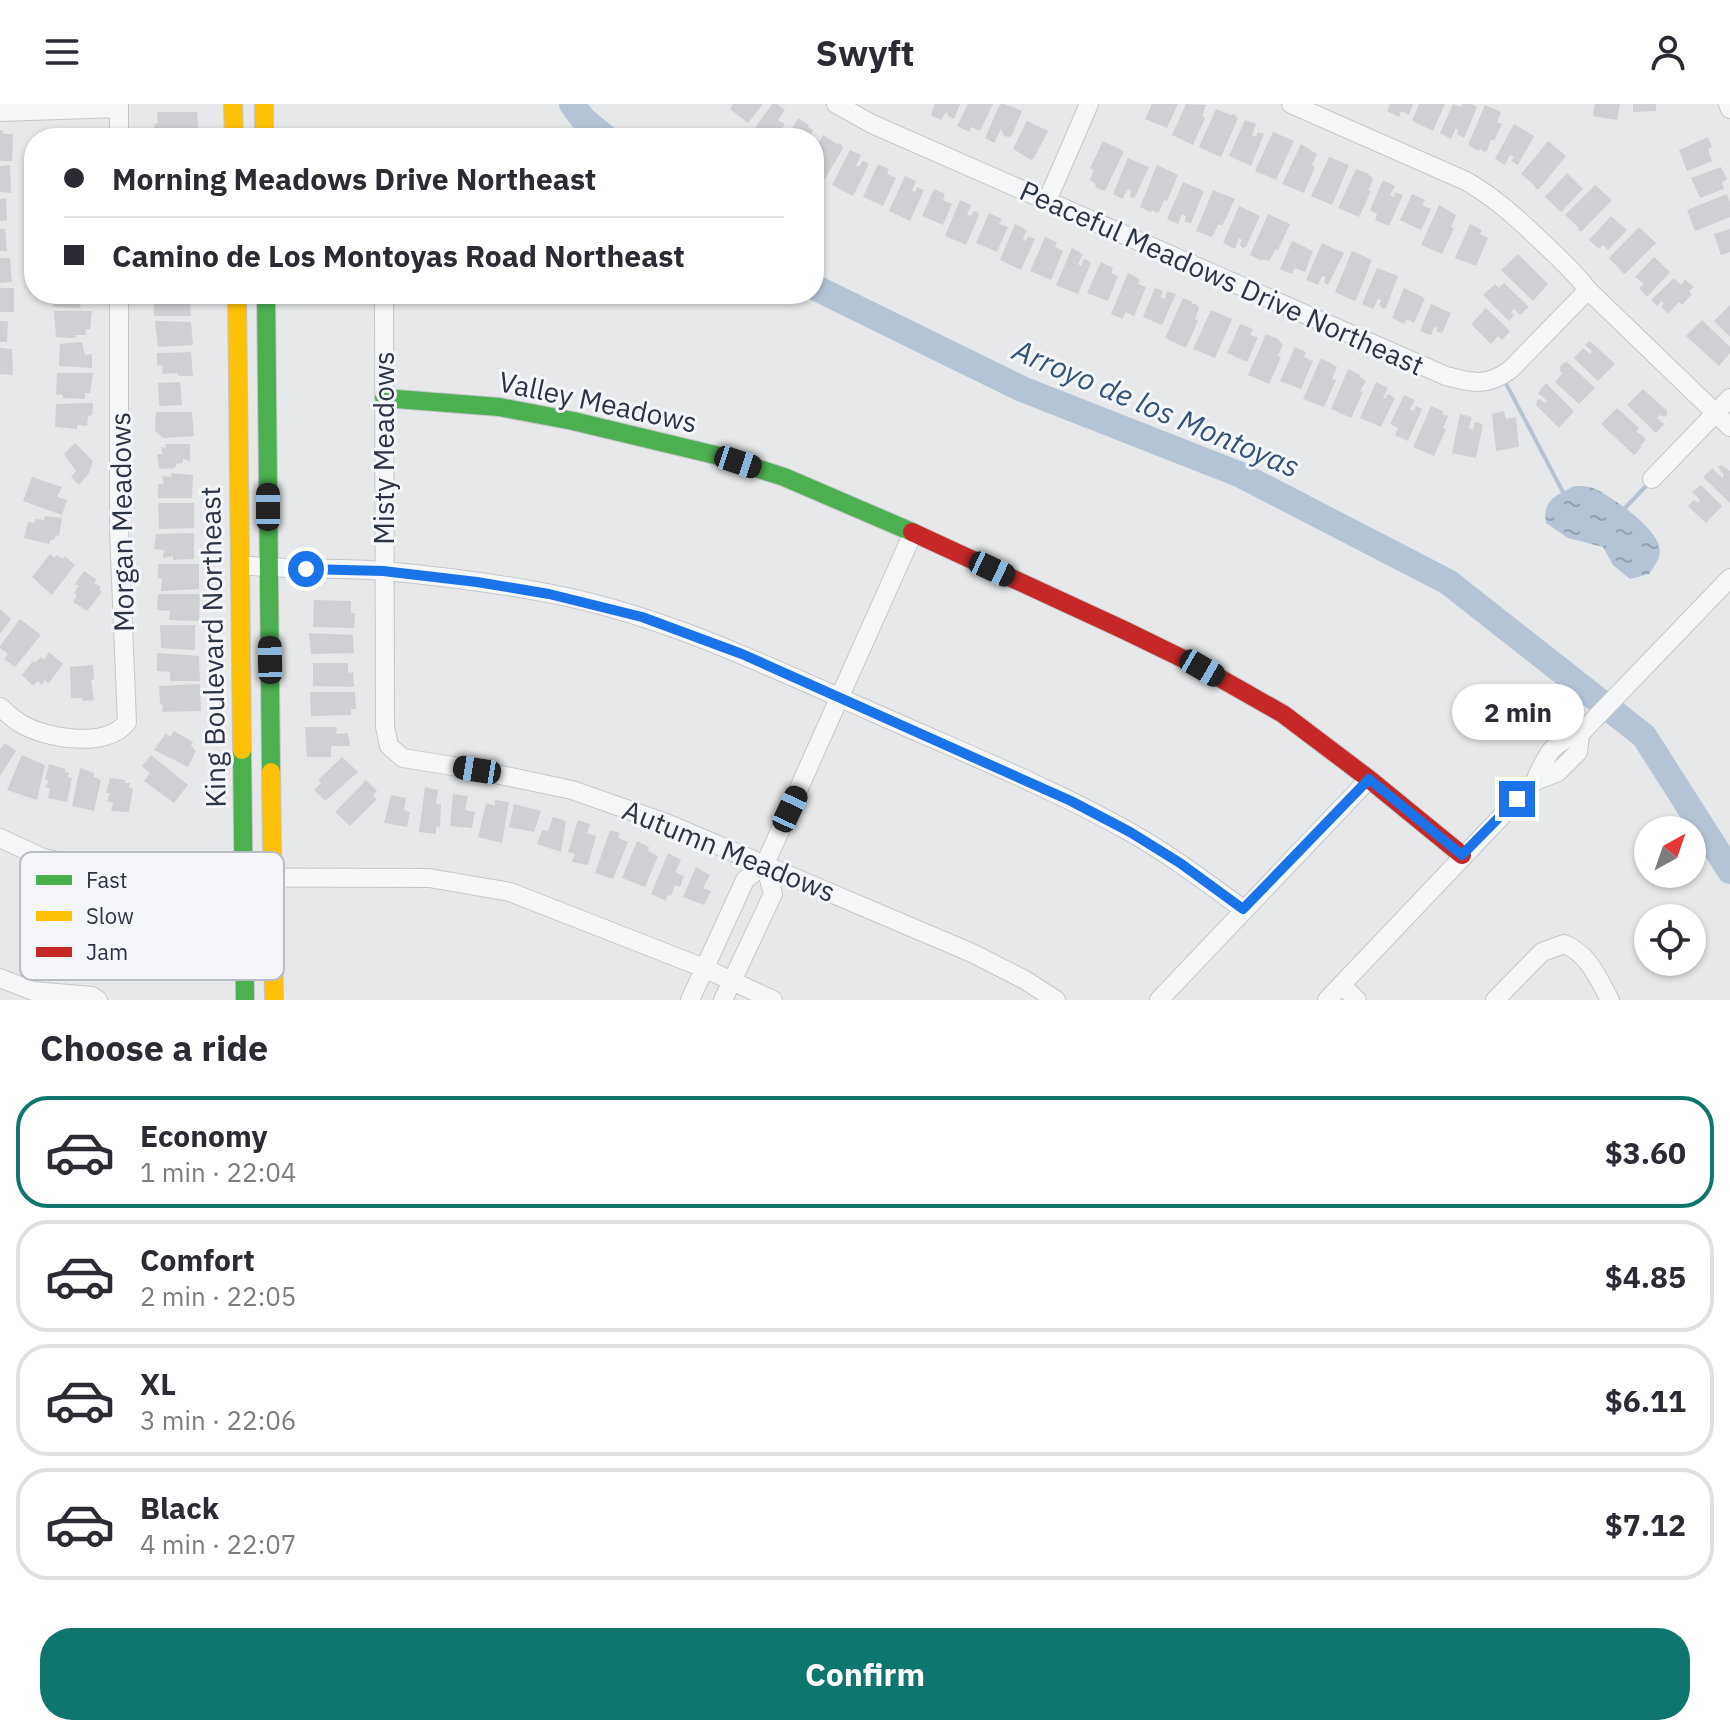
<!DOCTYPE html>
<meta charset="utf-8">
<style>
body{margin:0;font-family:"IBM Plex Sans",sans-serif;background:#f2f2f3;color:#2b2b33;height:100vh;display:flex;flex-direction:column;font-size:30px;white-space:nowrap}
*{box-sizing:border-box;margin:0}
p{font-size:26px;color:#7c7c81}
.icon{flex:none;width:44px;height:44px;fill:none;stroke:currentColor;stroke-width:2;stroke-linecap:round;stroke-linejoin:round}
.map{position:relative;height:896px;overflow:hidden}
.panel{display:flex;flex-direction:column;background:#fff;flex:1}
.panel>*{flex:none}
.hud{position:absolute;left:24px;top:24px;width:800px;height:176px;border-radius:32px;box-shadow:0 2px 6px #0004;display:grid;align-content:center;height:176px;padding:0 40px;background:#fff}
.needle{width:52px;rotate:40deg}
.fabs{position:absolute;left:1634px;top:712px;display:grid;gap:16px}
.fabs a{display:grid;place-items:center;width:72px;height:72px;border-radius:50%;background:#fff;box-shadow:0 2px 6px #0004;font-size:40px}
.end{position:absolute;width:36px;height:36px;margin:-18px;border:10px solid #1a73e8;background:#fff;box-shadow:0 0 0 4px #fff}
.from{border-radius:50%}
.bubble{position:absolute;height:56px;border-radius:28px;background:#fff;box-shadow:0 2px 6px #0004;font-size:26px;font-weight:700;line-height:56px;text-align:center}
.car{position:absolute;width:24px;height:48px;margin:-24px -12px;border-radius:10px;box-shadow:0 0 6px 2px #0007;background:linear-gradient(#222 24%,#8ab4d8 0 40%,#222 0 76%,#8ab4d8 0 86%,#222 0)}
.hud b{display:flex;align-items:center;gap:28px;height:76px;font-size:30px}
.hud b+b{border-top:2px solid #e1e1e2}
.hud i{width:20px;height:20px;background:#2b2b33}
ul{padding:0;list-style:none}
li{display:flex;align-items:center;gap:24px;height:112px;margin:0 16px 12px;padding:0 24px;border:4px solid #e1e1e2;border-radius:32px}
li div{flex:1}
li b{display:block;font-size:30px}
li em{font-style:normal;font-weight:700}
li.selected{border-color:#0f766e}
li>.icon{width:72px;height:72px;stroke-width:1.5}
h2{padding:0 40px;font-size:36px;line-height:96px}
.primary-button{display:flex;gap:16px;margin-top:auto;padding:16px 40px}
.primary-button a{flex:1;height:92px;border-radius:32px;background:#0f766e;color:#fff;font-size:32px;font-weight:700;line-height:92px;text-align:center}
header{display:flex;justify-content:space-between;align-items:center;height:104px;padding:0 40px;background:#fff;font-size:36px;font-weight:700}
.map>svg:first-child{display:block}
</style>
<header><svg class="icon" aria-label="menu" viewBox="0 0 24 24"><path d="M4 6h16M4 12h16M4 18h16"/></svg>Swyft<svg class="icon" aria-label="person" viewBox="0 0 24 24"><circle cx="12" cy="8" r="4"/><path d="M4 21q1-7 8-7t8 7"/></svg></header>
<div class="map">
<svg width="1730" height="896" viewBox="0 0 1730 896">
<defs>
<pattern id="water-ripples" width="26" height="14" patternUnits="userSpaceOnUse" patternTransform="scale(2)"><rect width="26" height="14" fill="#b4c4d5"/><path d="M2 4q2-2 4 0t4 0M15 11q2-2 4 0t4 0" fill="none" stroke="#93a0af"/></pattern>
</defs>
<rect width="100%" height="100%" fill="#e6e8ea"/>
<path fill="url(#water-ripples)" d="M1574,382C1581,382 1587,382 1593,384C1610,391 1655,423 1659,442C1662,453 1655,461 1649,470L1630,475L1613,461L1603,443L1568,434L1546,419C1542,396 1556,392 1574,382Z"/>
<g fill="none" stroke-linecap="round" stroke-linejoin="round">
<path stroke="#b4c4d5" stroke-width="4" d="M1503,274L1563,388
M1625,404L1648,380"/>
<path stroke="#b4c4d5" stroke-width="26" d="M572,0L583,15L606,34
M814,183L1022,285L1241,371L1448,478L1644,632L1730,767"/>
</g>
<path fill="#ced0d3" d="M733,0H763L748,19L730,5Z
M772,0H777L785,6L778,16L785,20L775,34H762L753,27Z
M935,0H960L954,15L947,11L948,9L946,8L941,16L931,11Z
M968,0H993L980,27L971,23L969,28L957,22Z
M1000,0H1005L1022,7L1012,31L1009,33L1004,32L1001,25L994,39L985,34Z
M1152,0H1178L1167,24L1145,15Z
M1186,0L1206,1L1202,12L1205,14L1193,41L1172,31Z
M1390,0H1413L1409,11L1401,7L1399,13L1387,7Z
M1419,0H1445L1433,27L1412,17Z
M1453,0L1461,3L1462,0H1471L1477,3L1464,34L1457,30L1458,26L1456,24L1451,35L1440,29Z
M1595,0H1620L1617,16L1593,12Z
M1633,0H1656V7L1633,8Z
M1485,1L1501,8L1497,18L1502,20L1494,37L1491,35L1487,47L1484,48L1480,44L1479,47L1468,41Z
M1216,5L1231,11L1234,10L1238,14L1221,53L1199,43Z
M157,8H197L199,30L153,31L155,20L158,19Z
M798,14L809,21L808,23L813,26L809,34H786Z
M1245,16L1256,20L1252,31L1256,33L1258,28L1264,30L1251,62L1229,52Z
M1027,17L1048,27L1034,54L1031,56L1013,45Z
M1514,20L1534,32L1518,61L1511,57L1514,53L1510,51L1505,61L1495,55Z
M0,26L3,27L4,30H13L12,57H0Z
M43,26L86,27L87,34H43Z
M1273,28L1294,37L1276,76L1255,67Z
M823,31L837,40L840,39L843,44L822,80L814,76V47Z
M1708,33L1712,43L1708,45L1712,57L1687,67L1679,46Z
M1103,37L1124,47L1105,87L1095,83L1096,80L1090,76L1094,66L1090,64Z
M1548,37L1566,52L1539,85H1536L1533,80L1521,70Z
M1301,40L1317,50L1312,61L1315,63L1304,89L1282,80Z
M850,46L861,51L856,62L859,63L862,58L864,57L868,59V62L853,92L832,81Z
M1329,53L1349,61L1332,101L1311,92Z
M1128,54L1149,63L1135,93L1132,94L1130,93L1131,86L1128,85L1122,95L1113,90Z
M878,60L889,65L887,70L896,74L883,102L863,93Z
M10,61L11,89L0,88V62Z
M1157,61L1178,71L1167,97L1164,96L1159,108L1157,109L1152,106L1151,108L1140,103Z
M1721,63L1727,75L1722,78L1724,85L1700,94L1691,74Z
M1356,65L1369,70L1368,71L1372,73L1373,76L1368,86L1371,87L1359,113L1338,104Z
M1567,69L1583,85L1561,108L1545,93Z
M905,72L916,77L912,87L915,88L917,83L924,86L910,117L889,107Z
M1383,76L1395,82L1390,91L1394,93L1395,88L1403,91L1389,122L1375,116L1377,110L1370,106Z
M1183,78L1204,87L1191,119L1185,118L1186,112L1182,110L1178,120L1167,115Z
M1595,81L1612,96L1582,127H1579L1577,122L1565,111Z
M934,85L945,90L943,96L952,100L943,121L922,112Z
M1213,86L1235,95L1222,122L1219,120L1212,133L1196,127Z
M1412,90L1425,96L1422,101L1431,105L1421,126L1400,116Z
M1727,90L1730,98V113L1695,127L1687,106Z
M6,94L7,116L0,117V95Z
M960,96L971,101L967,111L971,112L973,108L976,107L979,111L966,141L945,132Z
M1439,101L1456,111L1451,123L1454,124L1442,150L1421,141Z
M1239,102L1260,112L1246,143L1243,144L1241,143L1240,140L1242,136L1239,134L1235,145L1223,139Z
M989,109L1002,115L999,120L1008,123L997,148L976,139Z
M1268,110L1290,120L1278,146L1275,145L1270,156L1268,157L1263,155L1262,157L1250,151Z
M1611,112L1627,126L1608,146L1603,141L1599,145L1589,136Z
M1015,120L1027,126L1023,135L1026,137L1028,132L1035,135L1021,166L1000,156Z
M1470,120L1482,126L1480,130L1488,134L1476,162L1455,154Z
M1639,123L1656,139L1626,169L1624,170L1609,154Z
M0,125H5L7,147H0Z
M1730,125V148L1721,151L1714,130Z
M1045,133L1057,138L1055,143L1063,147L1051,176L1030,167Z
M1292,137L1313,147L1305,168L1295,164L1292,170L1280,165Z
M1322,139L1344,149L1328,181L1324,178L1326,173L1322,172L1318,181L1306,176Z
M1072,144L1083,150L1078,160L1081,162L1083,156L1086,155L1091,159L1078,190L1056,181Z
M1352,147L1372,156L1356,196L1354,197L1335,188Z
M1518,150L1548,180L1533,197L1501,166Z
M1654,153L1670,168L1647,193L1639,184L1644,180L1635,173Z
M0,154H10L12,178L0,179Z
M1101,158L1113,164L1111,169L1118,172L1108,197L1087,189Z
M1377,164L1398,172L1386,204L1383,205L1379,201L1381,196L1378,195L1373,205L1362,200Z
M1128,169L1140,175L1138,180L1146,183L1134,212L1126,208L1122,215L1111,210Z
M1674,174L1681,181L1685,176L1694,183L1689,187L1692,190L1682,201L1679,198L1668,210L1661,202L1664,200L1662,197L1657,202L1651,196Z
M1504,179L1529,203L1520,211L1514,205L1511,208L1514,211L1509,217L1483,191L1495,180L1499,184Z
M0,184H14V208H0Z
M1155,184L1163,187L1161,193L1165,195L1167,187L1176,190L1162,221L1143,213Z
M1404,184L1425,194L1414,219L1407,215L1404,220L1392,214Z
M53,190H95L96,191L86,193V199L80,200L81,204L53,203Z
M160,190H189L191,212H154V198H161Z
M1183,194L1193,198L1191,200H1196L1199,204L1195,215L1198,217L1186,244L1165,234Z
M1431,200L1451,209L1442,229L1436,227L1438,224L1434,223L1431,231L1420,227Z
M1730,201V233L1714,217Z
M1486,204L1510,227L1502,236L1498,232L1491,240L1471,220Z
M1211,206L1232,215L1215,254L1193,245Z
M54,207H92L90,225L85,226L86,231H75L76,234L56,233Z
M1702,216L1730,243V249L1719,262L1686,232Z
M0,217H8L7,238H0Z
M155,217L191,218L193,241L158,243Z
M1240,220L1253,225L1250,231L1258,233L1247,258L1227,249Z
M1266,230L1278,235L1283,241L1278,252L1281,253L1269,280L1248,271Z
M1590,237L1615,260L1598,277L1574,254L1583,244L1590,250L1592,247L1585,241Z
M82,238L85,251L92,250V264L59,262L60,240Z
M1295,243L1306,248L1304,253L1313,257L1301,285L1280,277Z
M0,244L12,245L13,271L0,270Z
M191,248L193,272H178V269L162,270L163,262L157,261V249Z
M1321,254L1337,263L1332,275L1336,276L1324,303L1303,295Z
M1565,258H1567L1595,284L1579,300L1555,278L1562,270L1559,264Z
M1348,265L1360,271V273L1366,277L1360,287L1363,288L1351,314L1331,305Z
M57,269H93L90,289H85V295L63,294L62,290L56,291Z
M180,278L182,301L159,302L158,279Z
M1376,278L1388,284L1383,294L1385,295L1388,290L1395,294L1381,323L1360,314Z
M1546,279L1574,307L1559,324L1536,301L1537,296L1540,295L1545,299L1547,297L1538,289Z
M1643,285L1667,307V311L1665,313L1660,311L1657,314L1664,320L1656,329L1627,301Z
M1404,291L1415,296L1410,305L1413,307L1416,302L1422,305L1408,337L1395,331L1398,324L1390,320Z
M93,299L92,311L88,312L87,322L77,321V325L55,323L56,300Z
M1431,302L1443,307L1442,310L1448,312L1443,324L1446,325L1434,352L1413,343Z
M1617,304L1639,324L1636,327L1645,334V337L1640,342L1642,343L1634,351L1601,320Z
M1504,307L1506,315L1516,313L1519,343L1496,347L1492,310Z
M156,308H192L194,332L163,334L155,327Z
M1460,310L1472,313L1469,324L1473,326L1474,319L1477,318L1483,321L1476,354L1452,349Z
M75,339L93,357L89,369L79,381L71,373L76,367L64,350Z
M165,340H190V357L183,355V359L177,360L174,364L159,365L157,350H163L161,343L166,344Z
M1721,361L1730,367V399L1703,373L1712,364L1722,374L1724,371L1718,363Z
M171,369L193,371L192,394H158V380H164L162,372L172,373Z
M32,373L62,383L57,393L67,396L62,411L23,397Z
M1701,381L1722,402L1706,419L1688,402L1694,396L1698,399L1700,396L1692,388Z
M158,399H194V424L159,425Z
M45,412L62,414L59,432L55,431V435L51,436L49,440L24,434L28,418L35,419V415L44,416Z
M194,429V455L173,456V452L163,454L164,446L154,445L156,430Z
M50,450L55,454L56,451L63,455L65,452L75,461L52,491L32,473Z
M158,460H199V485L161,487L162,475L158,474Z
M84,467L97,476L94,479L101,483L99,486L102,488L87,507L73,498L77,491L74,489L79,482L75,480Z
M158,490H200L199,517L169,516L170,507L157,506Z
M314,496L351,497V509H355L354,524L313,523Z
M0,505L11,515L0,530Z
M20,515L41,531L15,563L4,555L8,550L0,544V542Z
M160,521H195V546L161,544Z
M309,529L353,531L354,549L311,550Z
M49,548L63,560L48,580L45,576L42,581L38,577L33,582L22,571L33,557L35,559L41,553L44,556Z
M157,549L199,552L200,577H170V568L157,567Z
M313,559H348V569L353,568L354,583L313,582Z
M93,561L94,576H91L94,596L83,597L82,594H71L70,563Z
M200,580L201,607L162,608L163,601L160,600L159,582Z
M310,588H355L356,605H351V611L311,612Z
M305,623H337L336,630L348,629L350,642H331V653H307Z
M174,627L193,638L191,642L196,647L188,663L154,646L166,629L170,633Z
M5,639L16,647L0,672V645Z
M22,651L45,661L37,696L7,686Z
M151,651L188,681L174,699L144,677L150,669L142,662Z
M342,653L358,668L325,697L314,686L321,679L318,676Z
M49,660L66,665L65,668L69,669L68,673L72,674L67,698L48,694L50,684L45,683L49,677L45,676Z
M80,664L94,669V673L101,676L94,707L72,702Z
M110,674L125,676V679H130L129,684H133L129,708L111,707L113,699L107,697L110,689H106Z
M366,676L377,687L373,692L377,695L350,722L335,708Z
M425,683L438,686L436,700H441L440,723L436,722V730L419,728Z
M453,690L468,692L465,706L475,708L472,724L450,722Z
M391,691L406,694L404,706L410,708L407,723L384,719Z
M495,696L509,698L502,739L478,733L486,699L495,702Z
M514,700L541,707L534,728L509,723Z
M553,713L566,717L561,748L537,740L542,726L548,727Z
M578,716L590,720L587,729L596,732L588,761L572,758L575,750L568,748Z
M610,726L620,729L618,734L628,738L613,775L595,769Z
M637,737L649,743L648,747L658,752L645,783L622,774Z
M668,749L681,756L675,768L684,772L680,783L675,781L671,792L667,791L666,797L651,790Z
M696,763L710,771L703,784L711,787L704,801L683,793Z"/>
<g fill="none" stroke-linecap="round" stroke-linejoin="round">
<g stroke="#c4c6c8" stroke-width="20">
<path id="street" d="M119,0V34
M836,0L872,20L1446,272C1472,279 1488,283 1511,265L1588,186
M1291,0L1466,77C1494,93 1516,113 1540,136C1557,152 1574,167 1588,186L1730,323
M1728,0L1730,5
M0,8L119,4
M1047,97L1089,0
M384,190L385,623L389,642L403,654L477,666L572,686L666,719L972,849L1025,876L1056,896
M1652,375L1730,294
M240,461C288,466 337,463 385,467C439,472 494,479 547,489C661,510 765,561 870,607C957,646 1046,681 1128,727C1169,750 1206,778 1243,805
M0,603C6,608 13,615 20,619C45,635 108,645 127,618L119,427V190
M1535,677L1558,668L1578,648L1580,630
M0,734L43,754L138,773L429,774L510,788L704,864L773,896
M0,874L33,887L92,892L98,896
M1342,881L1357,896
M690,896L745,776L765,760L913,429
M723,896L773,790L765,760
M1159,896L1369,675
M1327,896L1535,677C1546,652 1552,637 1580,630L1730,474
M1495,896L1542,848L1564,840C1588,849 1598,874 1610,896"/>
</g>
<g stroke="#c4c6c8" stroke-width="20">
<path id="fast" d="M266,190L271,668
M384,294L499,303L573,317L715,351L784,373L912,428
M242,646L245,896"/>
</g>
<g stroke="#c4c6c8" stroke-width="20">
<path id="slow" d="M233,0L234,34
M264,0V34
M237,190L242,646
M271,668L274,896"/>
</g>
<g stroke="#c4c6c8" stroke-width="20">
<path id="jam" d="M912,428L1124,526L1202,564L1283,610L1369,675L1462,751"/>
</g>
<use href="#street" stroke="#f5f6f7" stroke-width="18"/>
<use href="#fast" stroke="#4caf50" stroke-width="18"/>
<use href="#slow" stroke="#ffc107" stroke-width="18"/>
<use href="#jam" stroke="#c62828" stroke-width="18"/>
</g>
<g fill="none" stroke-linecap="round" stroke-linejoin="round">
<path stroke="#1a73e8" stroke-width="10" d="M306,465L383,467L477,478L549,490L642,513L742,550L1071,697L1130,728L1180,759L1243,805L1369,675L1462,751L1517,695"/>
</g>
<g text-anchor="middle" stroke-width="6" stroke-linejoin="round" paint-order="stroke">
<g font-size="28" fill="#2b3445" stroke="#f4f6f9">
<text transform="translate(1222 174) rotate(24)" y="10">Peaceful Meadows Drive Northeast</text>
<text transform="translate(598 298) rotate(12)" y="10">Valley Meadows</text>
<text transform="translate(384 344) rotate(-90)" y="10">Misty Meadows</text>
<text transform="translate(122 418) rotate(-91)" y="10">Morgan Meadows</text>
<text transform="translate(213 543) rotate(-91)" y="10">King Boulevard Northeast</text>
<text transform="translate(729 747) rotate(22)" y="10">Autumn Meadows</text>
</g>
<g font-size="30" font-style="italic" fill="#34527a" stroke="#f4f6f9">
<text transform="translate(1156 305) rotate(23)" y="10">Arroyo de los Montoyas</text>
</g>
</g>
<rect x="20" y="748" width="264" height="128" rx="12" fill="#f4f6f9" stroke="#b8bcc3" stroke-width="2"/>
<rect x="36" y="771" width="36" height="10" fill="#4caf50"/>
<rect x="36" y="807" width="36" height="10" fill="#ffc107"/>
<rect x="36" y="843" width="36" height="10" fill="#c62828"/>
<g font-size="22" fill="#2b3445">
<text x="86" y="784">Fast</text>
<text x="86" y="820">Slow</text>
<text x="86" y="856">Jam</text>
</g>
</svg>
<div class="fabs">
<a><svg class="needle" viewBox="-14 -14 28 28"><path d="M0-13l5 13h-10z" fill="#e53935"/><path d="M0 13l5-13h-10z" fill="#7c7c81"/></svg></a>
<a><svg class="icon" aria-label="locate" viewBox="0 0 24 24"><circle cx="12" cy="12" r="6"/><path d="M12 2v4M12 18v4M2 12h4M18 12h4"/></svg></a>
</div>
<i class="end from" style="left:306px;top:465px"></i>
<i class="end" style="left:1517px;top:695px"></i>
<div class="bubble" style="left:1452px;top:580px;width:132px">2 min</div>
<i class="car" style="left:738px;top:358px;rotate:108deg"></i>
<i class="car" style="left:268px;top:403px;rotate:0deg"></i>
<i class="car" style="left:992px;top:465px;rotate:115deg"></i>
<i class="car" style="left:270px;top:556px;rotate:359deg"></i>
<i class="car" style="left:1202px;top:564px;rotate:120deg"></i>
<i class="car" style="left:477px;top:666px;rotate:279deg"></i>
<i class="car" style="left:790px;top:705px;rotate:25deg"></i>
<div class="hud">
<b><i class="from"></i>Morning Meadows Drive Northeast</b>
<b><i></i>Camino de Los Montoyas Road Northeast</b>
</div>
</div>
<section class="panel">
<h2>Choose a ride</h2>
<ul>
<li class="selected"><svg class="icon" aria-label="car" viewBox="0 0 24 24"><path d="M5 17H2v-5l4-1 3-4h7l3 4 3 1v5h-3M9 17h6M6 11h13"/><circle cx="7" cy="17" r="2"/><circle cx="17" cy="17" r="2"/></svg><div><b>Economy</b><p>1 min · 22:04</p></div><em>$3.60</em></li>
<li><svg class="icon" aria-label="car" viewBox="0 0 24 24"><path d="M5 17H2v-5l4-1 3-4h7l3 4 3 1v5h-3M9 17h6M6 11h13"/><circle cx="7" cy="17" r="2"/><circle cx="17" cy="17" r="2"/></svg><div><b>Comfort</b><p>2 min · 22:05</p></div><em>$4.85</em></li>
<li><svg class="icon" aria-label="car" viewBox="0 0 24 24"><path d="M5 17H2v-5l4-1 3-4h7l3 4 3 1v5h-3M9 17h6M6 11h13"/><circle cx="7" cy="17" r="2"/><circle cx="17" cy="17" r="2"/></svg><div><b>XL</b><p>3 min · 22:06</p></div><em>$6.11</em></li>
<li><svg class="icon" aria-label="car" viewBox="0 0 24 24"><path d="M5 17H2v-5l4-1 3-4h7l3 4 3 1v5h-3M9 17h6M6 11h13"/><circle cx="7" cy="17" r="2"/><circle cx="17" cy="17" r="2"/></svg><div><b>Black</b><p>4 min · 22:07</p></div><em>$7.12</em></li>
</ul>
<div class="primary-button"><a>Confirm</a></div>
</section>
